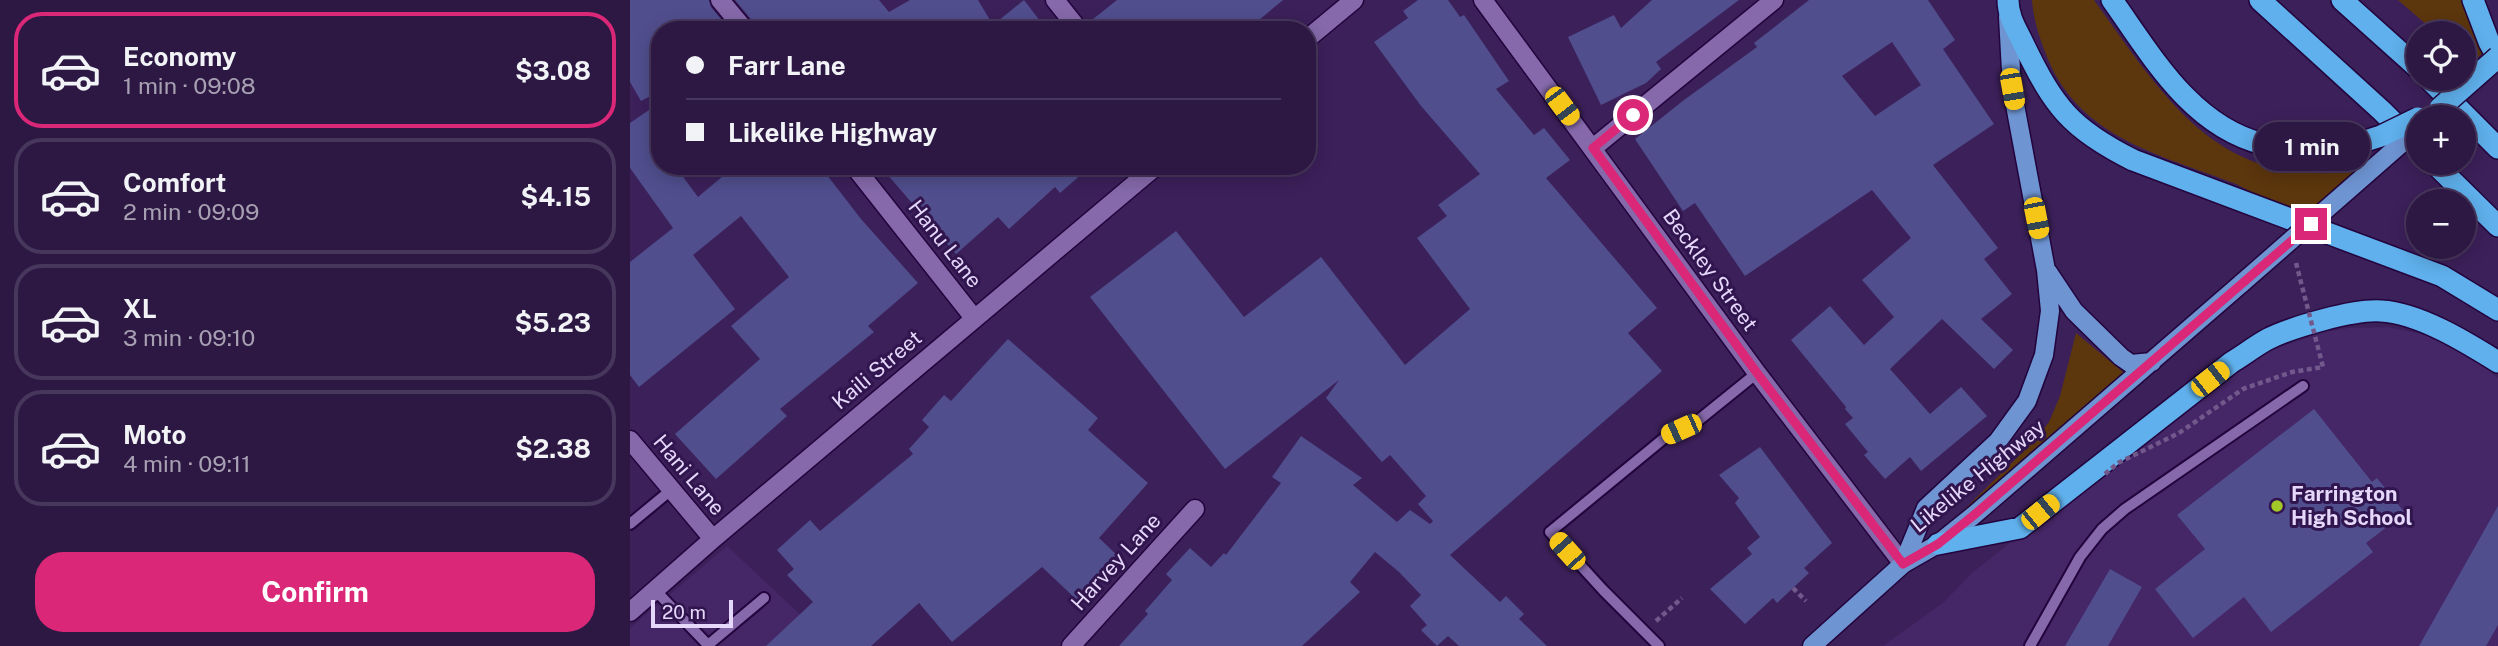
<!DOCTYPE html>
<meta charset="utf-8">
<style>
body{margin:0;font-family:"Public Sans",sans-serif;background:#39254f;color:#f1f3f6;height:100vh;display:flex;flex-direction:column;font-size:26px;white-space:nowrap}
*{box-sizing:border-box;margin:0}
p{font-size:23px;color:#a7a0b2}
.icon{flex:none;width:38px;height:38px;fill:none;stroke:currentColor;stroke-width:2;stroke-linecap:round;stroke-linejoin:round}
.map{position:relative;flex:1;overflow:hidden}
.sheet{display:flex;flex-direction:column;background:#2d1844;width:630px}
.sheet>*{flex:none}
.top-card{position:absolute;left:21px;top:21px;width:665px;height:154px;border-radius:28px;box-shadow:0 4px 18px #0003,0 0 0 2px #48375d;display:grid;align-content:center;height:154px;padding:0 35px;background:#2d1844}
.tools{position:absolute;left:1776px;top:21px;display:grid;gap:14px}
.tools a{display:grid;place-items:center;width:70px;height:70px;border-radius:50%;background:#2d1844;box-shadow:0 4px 18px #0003,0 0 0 2px #48375d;font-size:35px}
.scale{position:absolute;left:21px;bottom:18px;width:82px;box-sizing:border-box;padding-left:7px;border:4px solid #e6d8fb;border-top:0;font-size:19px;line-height:24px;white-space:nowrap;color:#e6d8fb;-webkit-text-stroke:5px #31154e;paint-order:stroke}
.end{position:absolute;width:32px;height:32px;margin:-16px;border:9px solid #db2777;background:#fff;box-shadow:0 0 0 4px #fff}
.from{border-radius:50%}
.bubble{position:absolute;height:49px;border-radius:24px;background:#2d1844;box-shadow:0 4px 18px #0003,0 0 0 2px #48375d;font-size:23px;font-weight:700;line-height:49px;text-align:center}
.car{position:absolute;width:21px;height:42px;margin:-21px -10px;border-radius:9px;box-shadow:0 0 5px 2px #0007;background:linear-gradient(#f5c518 24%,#345 0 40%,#f5c518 0 76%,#345 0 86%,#f5c518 0)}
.top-card b{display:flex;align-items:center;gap:24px;height:66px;font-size:26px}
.top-card b+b{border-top:2px solid #48375d}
.top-card i{width:18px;height:18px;background:#f1f3f6}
ul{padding:12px 0 0;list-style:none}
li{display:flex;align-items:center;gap:21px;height:116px;margin:0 14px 10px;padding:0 21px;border:4px solid #48375d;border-radius:28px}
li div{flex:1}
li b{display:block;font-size:26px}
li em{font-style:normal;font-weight:700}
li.selected{border-color:#db2777}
li>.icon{width:63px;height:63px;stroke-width:1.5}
.button{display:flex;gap:14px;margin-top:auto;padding:14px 35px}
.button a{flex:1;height:80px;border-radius:28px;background:#db2777;color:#fff;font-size:28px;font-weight:700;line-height:80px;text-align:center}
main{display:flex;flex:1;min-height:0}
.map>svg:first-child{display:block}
</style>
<main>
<section class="sheet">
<ul>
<li class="selected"><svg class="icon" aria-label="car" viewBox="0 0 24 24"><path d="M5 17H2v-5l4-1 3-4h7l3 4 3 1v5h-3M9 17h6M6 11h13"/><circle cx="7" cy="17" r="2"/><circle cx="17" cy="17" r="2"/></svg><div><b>Economy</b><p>1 min · 09:08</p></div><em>$3.08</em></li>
<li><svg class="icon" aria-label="car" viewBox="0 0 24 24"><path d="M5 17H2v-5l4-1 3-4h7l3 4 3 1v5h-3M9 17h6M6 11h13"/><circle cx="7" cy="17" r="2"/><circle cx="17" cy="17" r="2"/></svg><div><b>Comfort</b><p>2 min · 09:09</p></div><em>$4.15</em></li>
<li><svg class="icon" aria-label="car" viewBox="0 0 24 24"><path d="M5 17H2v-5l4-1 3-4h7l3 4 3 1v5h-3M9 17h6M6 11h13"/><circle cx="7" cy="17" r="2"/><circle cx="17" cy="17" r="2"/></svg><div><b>XL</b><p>3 min · 09:10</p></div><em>$5.23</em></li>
<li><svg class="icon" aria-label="car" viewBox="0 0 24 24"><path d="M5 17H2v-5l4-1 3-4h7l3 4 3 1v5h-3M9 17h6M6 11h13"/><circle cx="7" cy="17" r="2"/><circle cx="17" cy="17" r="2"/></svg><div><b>Moto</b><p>4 min · 09:11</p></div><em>$2.38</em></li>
</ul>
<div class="button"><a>Confirm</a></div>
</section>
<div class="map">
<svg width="1868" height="646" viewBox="0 0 1868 646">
<rect width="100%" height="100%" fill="#3c205a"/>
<path fill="#452667" d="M1757,327L1801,336L1824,346L1849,362L1868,378V646H1253L1314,602L1342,573L1463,477L1628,354L1695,332L1718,328Z
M97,546L204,646H0V628Z"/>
<path fill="#5c360d" d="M1402,0H1464C1543,110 1594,196 1747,168C1723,186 1700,208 1669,212C1662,213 1616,189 1606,184C1529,154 1447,138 1415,52C1409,36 1403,17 1402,0Z
M1768,0H1845L1859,47L1841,64L1834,57V33H1806Z
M1446,333L1505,382L1303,540L1402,443L1419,422L1430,396Z"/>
<path fill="#504e8d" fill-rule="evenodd" d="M0,0H79L81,7L100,30H30V91L11,101L0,82Z
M105,0H249L259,12L280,0H348L363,25L394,0L417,30H126L124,23Z
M487,0H653L617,30H460L458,23Z
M788,0H818L830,17L834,15L879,81L866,89L904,135L914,128L940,160L916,178L1027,308L998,333L1032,371L820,555L870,602L876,596L894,614L889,619L917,646H829L818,636L807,646L791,630L797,625L780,606L791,595L769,572L745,552L720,582L730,592L672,646H489L518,614L515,611L542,580L536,574L560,548L581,567L594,553L596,555L651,483L642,477L671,436L732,478L723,485L767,522L780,510L800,524L803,521L788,504L796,496L760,455L752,462L696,398L709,380L595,469L460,297L546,231L614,317L691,257L775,365L840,309L787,238L817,216L808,205L850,174L791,106L744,42L778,18L773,11Z
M1022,0H1109L1026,62L1031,69L1016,83L971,105L938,37L984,15L991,28Z
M1179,0H1298L1325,40L1313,49L1364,124L1303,165L1368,248L1354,259L1382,294L1351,319L1383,350L1364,369L1312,319L1260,369L1300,414L1331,387L1357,416L1291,471L1280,457L1255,479L1234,455L1238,452L1215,424L1223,418L1215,409L1216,407L1161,340L1200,306L1234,345L1264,317L1232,280L1281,238L1242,190L1115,276L1065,203L1053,211L1005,139L1054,100L1127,47L1124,43ZM1262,42L1291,85L1245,116L1212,76Z
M19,110L30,125V166H45L68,197L105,166H190L231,219L288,283L238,326L244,332L150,409L157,416L86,479L45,434L130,359L101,326L159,277L111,216L63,255L105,309L9,387L0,375V262L43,228L0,168V123Z
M250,166H461L430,193L425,187L379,229L368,217L326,254Z
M378,339L468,418L458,430L518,483L469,538L489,557L448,601L412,567L322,642L289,603L241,646H136L183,602L157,575L164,569L147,550L180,520L190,531L283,454L279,449L299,427L292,420L314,395L321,401Z
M1684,409L1742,482L1747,478L1775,513L1736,543L1743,552L1641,632L1614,597L1563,638L1525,589L1575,549L1547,515Z
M1130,447L1202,543L1174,568L1179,573L1147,603L1143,598L1115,624L1080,589L1122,554L1117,548L1130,537L1105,503L1109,498L1089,475Z
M1868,506V625L1856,646H1789Z
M1480,569L1512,587L1478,646H1435Z"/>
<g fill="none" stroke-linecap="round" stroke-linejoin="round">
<g stroke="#23043d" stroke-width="14">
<path id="lane" d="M0,524L41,490
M25,590L79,646
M78,645L134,598
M1029,646L973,590L920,532L1038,435L1065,423L1127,373
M1400,646L1450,557L1472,529L1495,509L1673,386"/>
</g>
<g stroke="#23043d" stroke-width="21">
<path id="street" d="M90,0L115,30
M425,0L449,30
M853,0L1127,373L1273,564
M677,39L724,0
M963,148L1144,0
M224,166L344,318
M0,440L83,539
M0,612L83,539L526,166
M441,646L565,509"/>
</g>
<g stroke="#23043d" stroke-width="21">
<path id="primary" d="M1418,272L1444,311L1491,357L1501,364L1522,362
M1273,564L1296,508L1368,441L1397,401L1414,355L1420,311L1416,270L1382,89L1378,17
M1182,646L1273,564L1308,544L1344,515L1612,283"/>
</g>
<g stroke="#23043d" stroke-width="24">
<path id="highway" d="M1378,0C1378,17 1387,30 1394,45C1424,107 1441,129 1503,160L1812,276L1868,310
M1482,0C1522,56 1561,126 1633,144C1645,147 1658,148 1671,150
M1630,0L1752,111L1788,147
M1712,0L1788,68
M1843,0L1859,42L1868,58
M1799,79L1868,148
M1804,163L1868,226
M1308,544L1390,528L1602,362C1614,355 1625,346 1638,339C1662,327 1724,309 1751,311C1789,313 1836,342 1868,362"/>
</g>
<path stroke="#71598c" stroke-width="4.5" stroke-dasharray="5 3.5" stroke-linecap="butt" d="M1163,588L1176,601
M1026,621L1052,598"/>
<use href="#lane" stroke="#8569aa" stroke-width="10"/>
<use href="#street" stroke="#8569aa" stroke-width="18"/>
<use href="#primary" stroke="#6e94d2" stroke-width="18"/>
<use href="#highway" stroke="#5fb0ec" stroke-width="21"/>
<g stroke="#23043d" stroke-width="21" stroke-linecap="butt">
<path id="primary-bridge" d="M1612,283L1788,129"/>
</g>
<g stroke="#23043d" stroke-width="24" stroke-linecap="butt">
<path id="highway-bridge" d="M1810,108L1868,57
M1671,150L1710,149L1751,136L1788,118"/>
</g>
<path stroke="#71598c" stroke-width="4.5" stroke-dasharray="5 3.5" stroke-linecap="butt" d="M1475,474L1488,463L1549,433L1613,389L1662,372L1693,367L1666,263"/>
<use href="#primary-bridge" stroke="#6e94d2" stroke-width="18"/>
<use href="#highway-bridge" stroke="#5fb0ec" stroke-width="21"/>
</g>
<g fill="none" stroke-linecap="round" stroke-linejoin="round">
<path stroke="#db2777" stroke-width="9" d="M1003,115L963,148L1127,373L1273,564L1308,544L1344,515L1681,224"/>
</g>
<circle fill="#a2c928" stroke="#31154e" stroke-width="2.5" cx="1647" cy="506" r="7"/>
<g text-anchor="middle" stroke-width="6" stroke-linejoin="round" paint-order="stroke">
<g font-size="21" fill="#e6d8fb" stroke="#31154e">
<text transform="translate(315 244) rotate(52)" y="7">Hanu Lane</text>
<text transform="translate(1080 270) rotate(54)" y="7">Beckley Street</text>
<text transform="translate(247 370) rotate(-40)" y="7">Kaili Street</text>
<text transform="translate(59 475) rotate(50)" y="7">Hani Lane</text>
<text transform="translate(1348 476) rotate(-39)" y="7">Likelike Highway</text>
<text transform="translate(486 562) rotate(-48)" y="7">Harvey Lane</text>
</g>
<g font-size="21" font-weight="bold" fill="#e6d8fb" stroke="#31154e" text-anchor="start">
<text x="1661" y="501">Farrington<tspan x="1661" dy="24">High School</tspan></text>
</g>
</g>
</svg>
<div class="tools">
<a><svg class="icon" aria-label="locate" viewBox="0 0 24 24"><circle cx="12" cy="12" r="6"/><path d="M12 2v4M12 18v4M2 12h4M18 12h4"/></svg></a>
<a>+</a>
<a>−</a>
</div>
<div class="scale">20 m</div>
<i class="end from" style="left:1003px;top:115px"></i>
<i class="end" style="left:1681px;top:224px"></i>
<div class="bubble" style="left:1624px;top:122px;width:116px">1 min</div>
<i class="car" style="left:1382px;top:89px;rotate:170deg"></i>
<i class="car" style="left:932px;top:106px;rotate:143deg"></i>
<i class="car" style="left:1406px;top:218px;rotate:169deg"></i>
<i class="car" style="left:1580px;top:379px;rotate:52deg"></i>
<i class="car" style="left:1051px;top:429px;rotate:246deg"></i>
<i class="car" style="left:1410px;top:512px;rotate:51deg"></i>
<i class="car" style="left:937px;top:551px;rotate:318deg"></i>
<div class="top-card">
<b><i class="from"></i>Farr Lane</b>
<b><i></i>Likelike Highway</b>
</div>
</div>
</main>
